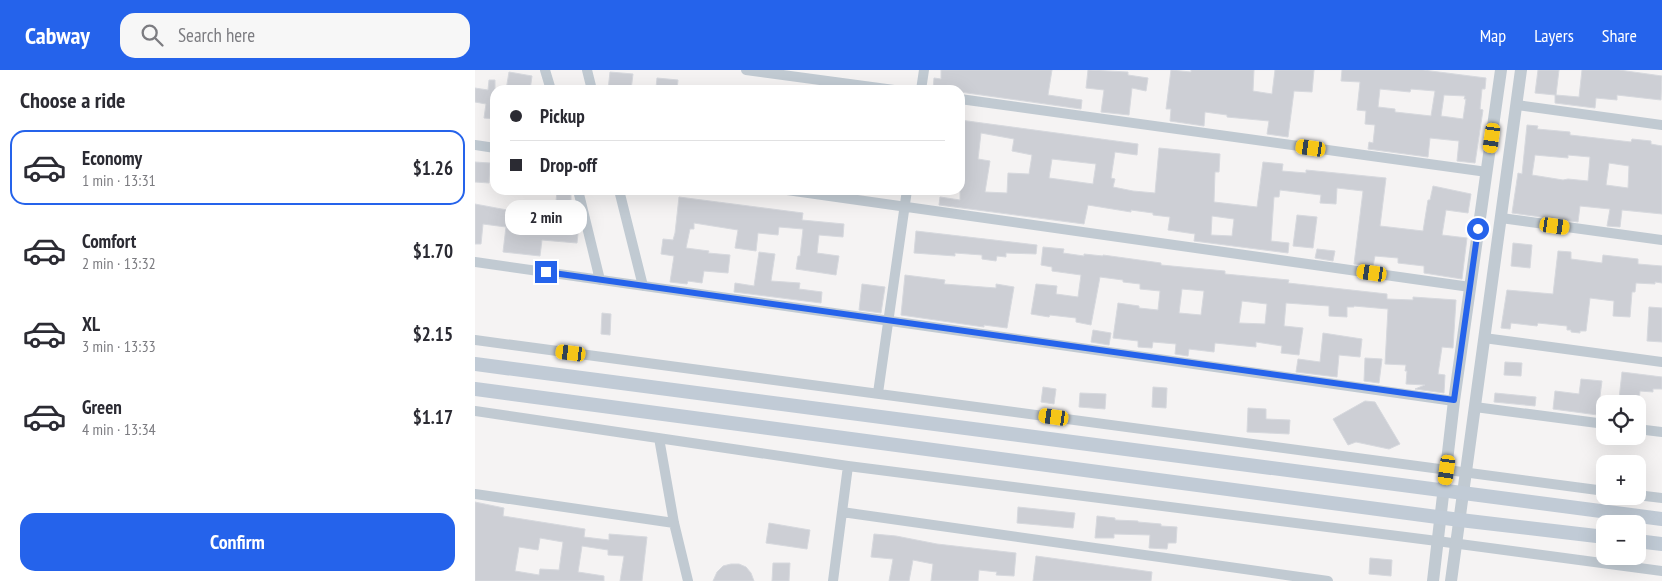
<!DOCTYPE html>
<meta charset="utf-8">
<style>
body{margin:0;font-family:"PT Sans Narrow",sans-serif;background:#f7f7f7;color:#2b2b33;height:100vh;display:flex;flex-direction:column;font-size:19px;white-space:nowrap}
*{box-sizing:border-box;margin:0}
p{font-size:16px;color:#7c7c81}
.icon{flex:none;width:28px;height:28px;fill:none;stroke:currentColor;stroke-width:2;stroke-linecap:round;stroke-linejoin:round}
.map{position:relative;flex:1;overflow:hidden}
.details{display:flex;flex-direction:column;background:#fff;width:475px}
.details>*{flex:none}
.banner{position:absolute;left:15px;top:15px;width:475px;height:110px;border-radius:15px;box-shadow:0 5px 20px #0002;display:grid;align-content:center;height:110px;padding:0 20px;background:#fff}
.controls{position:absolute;left:1121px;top:325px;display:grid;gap:10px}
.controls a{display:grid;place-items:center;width:50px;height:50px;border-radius:10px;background:#fff;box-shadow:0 5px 20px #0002;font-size:25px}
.end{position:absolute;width:22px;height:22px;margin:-11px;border:6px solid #2563eb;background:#fff;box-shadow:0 0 0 2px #fff}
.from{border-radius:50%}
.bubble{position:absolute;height:35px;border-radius:15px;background:#fff;box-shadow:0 5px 20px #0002;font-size:16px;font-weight:700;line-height:35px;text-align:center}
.car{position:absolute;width:15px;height:30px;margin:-15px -8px;border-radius:6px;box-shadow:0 0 4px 1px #0007;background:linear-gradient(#f5c518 24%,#345 0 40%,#f5c518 0 76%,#345 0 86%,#f5c518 0)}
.banner b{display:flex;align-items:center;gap:18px;height:48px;font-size:19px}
.banner b+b{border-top:1px solid #e1e1e2}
.banner i{width:12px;height:12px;background:#2b2b33}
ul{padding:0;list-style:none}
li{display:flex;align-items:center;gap:15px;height:75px;margin:0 10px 8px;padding:0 10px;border:2px solid transparent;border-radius:15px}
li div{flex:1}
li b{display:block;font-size:19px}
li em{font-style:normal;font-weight:700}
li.current{border-color:#2563eb}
li>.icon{width:45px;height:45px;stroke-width:1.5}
h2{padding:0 20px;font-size:22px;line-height:60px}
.button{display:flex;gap:10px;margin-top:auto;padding:10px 20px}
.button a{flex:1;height:58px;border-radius:15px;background:#2563eb;color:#fff;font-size:20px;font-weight:700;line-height:58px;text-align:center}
header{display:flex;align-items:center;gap:30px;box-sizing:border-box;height:70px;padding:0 25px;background:#2563eb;color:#fff}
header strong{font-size:24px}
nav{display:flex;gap:28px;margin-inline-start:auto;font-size:18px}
.search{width:350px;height:45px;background:#f7f7f7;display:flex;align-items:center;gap:12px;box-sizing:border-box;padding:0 18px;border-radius:15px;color:#7c7c81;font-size:19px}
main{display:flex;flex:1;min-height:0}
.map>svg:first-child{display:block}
</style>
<header>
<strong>Cabway</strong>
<div class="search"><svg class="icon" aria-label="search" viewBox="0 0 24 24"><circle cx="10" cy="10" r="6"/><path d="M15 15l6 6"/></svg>Search here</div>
<nav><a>Map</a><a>Layers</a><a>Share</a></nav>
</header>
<main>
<section class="details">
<h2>Choose a ride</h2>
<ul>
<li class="current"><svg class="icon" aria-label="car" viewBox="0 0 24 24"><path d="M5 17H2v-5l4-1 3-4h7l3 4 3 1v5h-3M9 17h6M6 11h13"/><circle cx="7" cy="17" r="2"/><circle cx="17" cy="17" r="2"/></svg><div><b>Economy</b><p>1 min · 13:31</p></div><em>$1.26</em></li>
<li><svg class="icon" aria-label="car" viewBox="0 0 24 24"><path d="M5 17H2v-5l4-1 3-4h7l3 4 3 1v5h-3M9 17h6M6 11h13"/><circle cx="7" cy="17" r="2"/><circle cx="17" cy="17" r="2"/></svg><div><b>Comfort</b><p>2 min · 13:32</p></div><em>$1.70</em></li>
<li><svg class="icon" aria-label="car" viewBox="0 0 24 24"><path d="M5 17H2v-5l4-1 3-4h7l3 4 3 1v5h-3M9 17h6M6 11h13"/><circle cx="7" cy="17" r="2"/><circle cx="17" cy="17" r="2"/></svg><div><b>XL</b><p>3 min · 13:33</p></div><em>$2.15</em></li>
<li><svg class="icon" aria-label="car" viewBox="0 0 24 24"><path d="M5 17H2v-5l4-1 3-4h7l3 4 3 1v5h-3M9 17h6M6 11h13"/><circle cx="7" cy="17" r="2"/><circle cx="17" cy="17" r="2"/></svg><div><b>Green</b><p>4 min · 13:34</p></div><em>$1.17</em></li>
</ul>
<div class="button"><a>Confirm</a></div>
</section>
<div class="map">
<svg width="1187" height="511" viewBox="0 0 1187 511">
<rect width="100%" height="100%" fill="#f5f3f3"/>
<path fill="#cdcfd5" stroke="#d7d9de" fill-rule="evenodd" d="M466,0H577L573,25L607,30L606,39L485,22V20H458L459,8L466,9Z
M613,0L653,2V5L673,8L671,21L657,18L654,45L626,42L629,20L611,18Z
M696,0L716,2V0H779L778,21L797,24L800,0H839L837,22L819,21L813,67L792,64L794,51L752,47V45L730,42L729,56L695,51L696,39H691Z
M867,0H948L1011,8L1010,19H1007L1005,39L1008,40L1000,93L982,91L984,71L955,68L953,87L893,79L894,72L898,73L900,55L890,54L891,41L882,40L885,12L866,11ZM905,19L935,22L936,19L960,21L956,46L920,42V39L903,37ZM969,25L990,26L989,29H991L988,49L966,46Z
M1063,0H1084L1081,25L1104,27L1107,0H1144L1187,6L1186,30L1142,25V30L1121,28L1120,38L1080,33V25L1060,23Z
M34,2L57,6L55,20H31Z
M135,2L158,4L156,20H133Z
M182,8L203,10L202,20L181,18Z
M14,10H20V49L9,48L11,34L0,32V18L13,20Z
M485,50L663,74L662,85L640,82L636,108L640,109L638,117L658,121L680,123L684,78L745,84L744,102H740L739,132L782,137L788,92L808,94L807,101L831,103V100L911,108L905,156L948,161L953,130H955L958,116L996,124L993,143L971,140L967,165L992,168L987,209L949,203V196L923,193V188L900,186L898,196L879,194L888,121L862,118L861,134L845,133L846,125L805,120L804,127H799L796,171L814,173L813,183L719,171L720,164L693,160L695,147L678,145V143L656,140V142L613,135L609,154L464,135L465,127L485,130ZM506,63L539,69L537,81L557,85L554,104L533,103L532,123L510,122L515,91L503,89ZM577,89L621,94L618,114L574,108ZM737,146L759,149L757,166L736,165Z
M1052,55L1063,56L1062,59L1095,62V65L1156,72L1157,69L1176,71V74L1187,76V144L1147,140L1145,157L1132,156L1135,139L1105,136L1103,152L1037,143L1043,103L1047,104ZM1060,85L1093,88V85L1115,87L1113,111L1093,109L1088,110L1057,105ZM1134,93L1154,96L1153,118L1131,115Z
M0,92L15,93L14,113L0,112Z
M82,120H96V147H103L104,154L102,173L67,170L65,186L28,182L31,157L8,154L6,174H0V134L32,140L80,145Z
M204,127L328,143L327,150L369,154L368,167L344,165L342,183L364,186L361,205L321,199L323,186H325L328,159L304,157L303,165L283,163L281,181L260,178L263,160L219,153V159H215L211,178L234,181L233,183L255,185L253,203L229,201L227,213L213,211L212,214L195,212L199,186L186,184L188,169L198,170L200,163Z
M822,145L842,147L838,178L818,176Z
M441,161L562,175L561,184L531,183V187L522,186L521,191L507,189V185L480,183V186L439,183Z
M1038,173L1057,175L1055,198L1036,196Z
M568,177L589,179L588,183L609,186V184L628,186V185L686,193V195L750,201V204L814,210L813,213L912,224V229L938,230V227L981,230L978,278L967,277L963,304L970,305L969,323L940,319L950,315L931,314L932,301H930L931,295L910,294L913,239L879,236V237H872V247L854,246V236L811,233L809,256L828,258L824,285L806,283L807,276L781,272V277L740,273L739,282L714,279L713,286L700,284L701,274L678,272L677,278L663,277V271L638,268L643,233L664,236V238L683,240L685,221L665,219V214L648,212V210L625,207L616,255L601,252V248L575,245L574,247L556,244L561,214L582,216L581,224L603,227L606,205L577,201V197L566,195ZM707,219L729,221L726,245L704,243ZM767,231L792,234L790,254L764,253Z
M842,179L860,181L858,191L840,188Z
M1083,181L1096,182V189L1127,193L1128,185L1163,189V194L1187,196V213L1180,212V214L1161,213L1160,222H1157L1155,247L1138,246L1139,231L1115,228L1111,261H1105V263L1096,262V260H1092V256L1063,253L1062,256L1036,253L1035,259L1026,258L1032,220L1078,224Z
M284,182L300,184L296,211L325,213L324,219L347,222L346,233L259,222L260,213L279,216Z
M430,205L470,210L469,214L521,218V214L539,217L532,258L509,255V257L426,245Z
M387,214L410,217L406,243L384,240Z
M1174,237L1187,238V272L1172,271Z
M127,243L136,244L135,265L126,264Z
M618,260L636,263L634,275L616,272Z
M848,263L887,269L885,287L864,285L862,307L821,302L823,289L845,292Z
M890,288L907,289L904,313L889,311Z
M1030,292L1047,293L1046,306L1029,305Z
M1147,302L1187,307V319H1178V322L1165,321L1164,331L1144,329Z
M1106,309L1127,311L1124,334L1130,335V346L1078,339L1080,321L1104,324Z
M568,317L581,319L579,334L566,332Z
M678,317L692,318L691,338L677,337Z
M605,323L631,324L630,339L604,337Z
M1020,323L1061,327L1060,336L1019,332Z
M890,331L900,332L925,374L914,379L881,372L873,375L858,349Z
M773,338L791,339V349L815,350L814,364L772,362Z
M0,432L29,438L28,446L110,459L109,467L134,470V464L172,467L167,511H145L149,486L133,485V480L107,476L103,502L129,506V511H0ZM65,468L88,472L84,500L65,499L64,505L40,501L44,477L63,480Z
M543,437L600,443L598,458L542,453Z
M622,446L640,448V450L663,451V452L686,454V456L702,457L701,473H693L692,479L674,478L675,465L639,464V468H620Z
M294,453L335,460L332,479L291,473Z
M399,464L421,466L462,474L541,483L539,506L521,505L522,502L504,500L503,511H456L458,494L438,490L434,511H414L418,489L396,487Z
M561,486L677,502L676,511H558Z
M895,488L917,490L916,506L894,504Z
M298,493H315L314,511H297Z
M256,494H264L271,497L276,503L279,511H238L242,502L248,496Z"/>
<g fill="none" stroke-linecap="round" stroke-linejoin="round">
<path stroke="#c1cad2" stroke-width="10" d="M70,0L76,20
M112,0L117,20
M271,0L419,20
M446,20L449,0
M485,29L1012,102
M1042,35L1187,55
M0,75L20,78
M103,120L125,210
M144,120L168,216
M312,120L995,217
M1026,148L1187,170
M0,192L979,331
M1009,268L1187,292
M0,270L1130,421
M403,323L432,120
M1000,337L1130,354
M0,341L373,396L962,471L1187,501
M1162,359L1187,362
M184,368L199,453L213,511
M0,424L199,453
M1162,425L1187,428
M367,442L853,511
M358,511L373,396"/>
<path stroke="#c1cad2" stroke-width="12" d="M958,511L979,331L1026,0
M976,511L1046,0"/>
<path stroke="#c1cbd6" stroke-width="14" d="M0,294L1187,449
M0,319L985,450L1130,467
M1162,471L1187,474"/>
</g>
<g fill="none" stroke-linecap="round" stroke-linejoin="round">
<path stroke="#2563eb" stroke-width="6" d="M71,202L979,330L1003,159"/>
</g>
</svg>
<div class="controls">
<a><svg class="icon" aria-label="locate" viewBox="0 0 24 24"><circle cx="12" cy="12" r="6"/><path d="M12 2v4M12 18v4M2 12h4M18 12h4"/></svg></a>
<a>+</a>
<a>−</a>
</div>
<i class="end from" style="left:1003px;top:159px"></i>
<i class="end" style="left:71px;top:202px"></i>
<div class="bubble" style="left:30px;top:130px;width:82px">2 min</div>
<i class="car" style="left:1017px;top:68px;rotate:188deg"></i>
<i class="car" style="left:836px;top:78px;rotate:278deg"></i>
<i class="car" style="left:1080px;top:156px;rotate:98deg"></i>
<i class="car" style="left:897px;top:203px;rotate:278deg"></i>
<i class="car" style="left:96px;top:283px;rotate:277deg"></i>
<i class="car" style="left:579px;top:347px;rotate:278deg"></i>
<i class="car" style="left:972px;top:400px;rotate:188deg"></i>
<div class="banner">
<b><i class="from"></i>Pickup</b>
<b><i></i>Drop-off</b>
</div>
</div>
</main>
